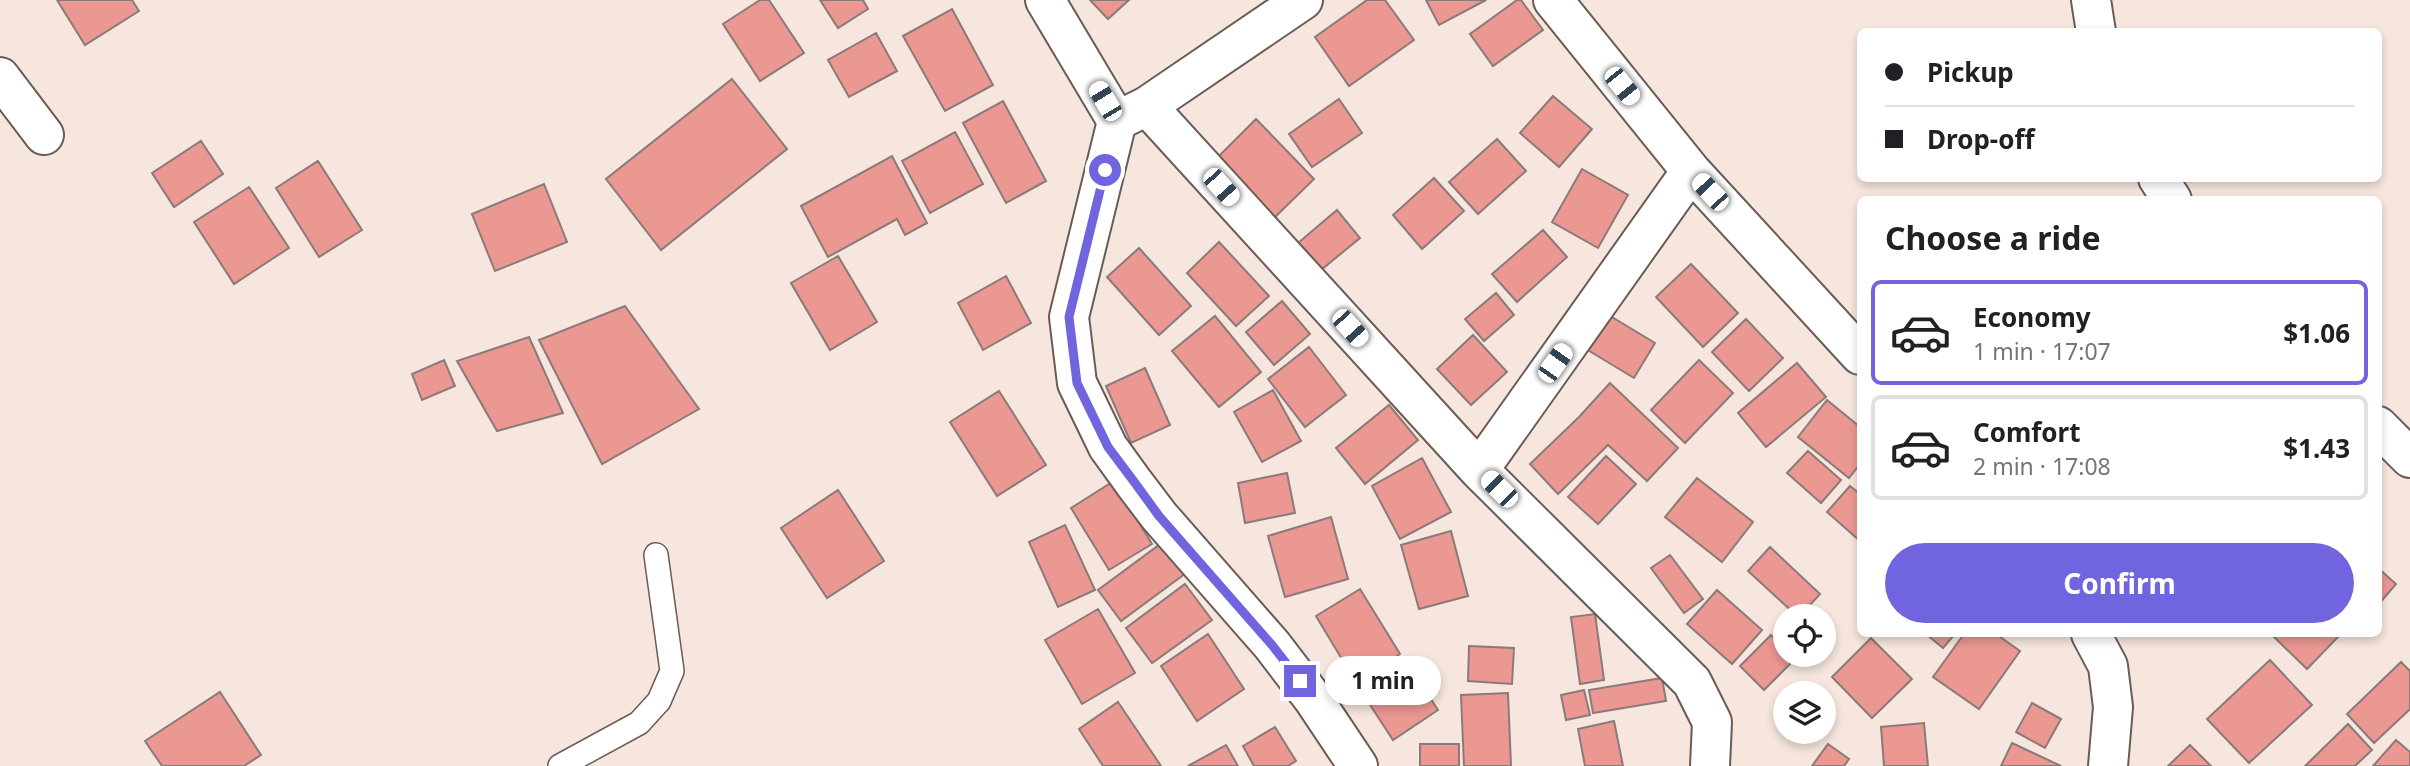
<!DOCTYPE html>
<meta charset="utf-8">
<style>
body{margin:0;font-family:"Noto Sans",sans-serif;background:#f2f2f2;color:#202124;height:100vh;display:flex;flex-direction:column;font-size:26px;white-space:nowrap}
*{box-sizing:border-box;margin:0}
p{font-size:23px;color:#757577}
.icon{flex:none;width:38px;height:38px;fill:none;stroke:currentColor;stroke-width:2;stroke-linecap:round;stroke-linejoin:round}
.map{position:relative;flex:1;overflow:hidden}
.panel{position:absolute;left:1857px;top:196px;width:525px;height:441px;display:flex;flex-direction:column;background:#fff;border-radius:10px;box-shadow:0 4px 10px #0003}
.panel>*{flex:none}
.top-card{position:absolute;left:1857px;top:28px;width:525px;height:154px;border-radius:10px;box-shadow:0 4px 10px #0003;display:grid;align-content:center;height:154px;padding:0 28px;background:#fff}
.fabs{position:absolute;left:1773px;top:604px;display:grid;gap:14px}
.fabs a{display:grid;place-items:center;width:63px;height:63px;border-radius:50%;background:#fff;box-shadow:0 4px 10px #0003;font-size:35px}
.end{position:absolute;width:32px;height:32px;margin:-16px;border:9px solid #7065df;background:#fff;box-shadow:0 0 0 4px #fff}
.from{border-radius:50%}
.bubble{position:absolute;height:49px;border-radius:24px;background:#fff;box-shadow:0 4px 10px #0003;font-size:23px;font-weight:700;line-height:49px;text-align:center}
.car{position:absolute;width:21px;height:42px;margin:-21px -10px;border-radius:9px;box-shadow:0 0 5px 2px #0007;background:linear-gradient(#fff 24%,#345 0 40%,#fff 0 76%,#345 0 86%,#fff 0)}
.top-card b{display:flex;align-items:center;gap:24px;height:66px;font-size:26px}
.top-card b+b{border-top:2px solid #e0e0e0}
.top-card i{width:18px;height:18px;background:#202124}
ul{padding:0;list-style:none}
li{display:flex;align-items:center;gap:21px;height:105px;margin:0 14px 10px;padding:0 14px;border:4px solid #e0e0e0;border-radius:10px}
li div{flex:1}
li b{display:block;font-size:26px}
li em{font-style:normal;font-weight:700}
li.active{border-color:#7065df}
li>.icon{width:63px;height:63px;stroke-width:1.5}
h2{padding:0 28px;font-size:32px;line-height:84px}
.action{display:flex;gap:14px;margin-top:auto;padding:14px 28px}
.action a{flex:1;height:80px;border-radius:42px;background:#7065df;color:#fff;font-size:28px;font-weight:700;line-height:80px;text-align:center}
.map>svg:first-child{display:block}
</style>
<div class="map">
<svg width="2410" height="766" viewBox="0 0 2410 766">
<rect width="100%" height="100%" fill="#f6e6dd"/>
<path fill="#eb9792" stroke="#8b7a79" stroke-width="2" d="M57,0H132L139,11L85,45Z
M760,0H769L804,53L760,81L723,24Z
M820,0H863L868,9L838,28Z
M1090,0H1129L1108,19Z
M1367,0H1385L1414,40L1349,86L1315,37Z
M1426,0H1486L1439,25Z
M1517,0H1521L1543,30L1493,66L1470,34Z
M952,9L993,85L945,111L903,36Z
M876,33L897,71L849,97L828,60Z
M732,79L787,149L661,250L606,179Z
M1553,96L1592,129L1559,167L1520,133Z
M1339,99L1362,133L1312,167L1289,134Z
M1003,101L1046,181L1006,203L963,123Z
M1256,119L1314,179L1272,220L1214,161Z
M955,132L983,184L930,213L902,161Z
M1497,139L1526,171L1478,214L1449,182Z
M201,141L223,174L174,207L152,173Z
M892,156L927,223L905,235L897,219L828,257L801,206Z
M318,161L362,230L319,257L276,188Z
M1582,169L1628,195L1598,248L1552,222Z
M1434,178L1464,211L1422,249L1393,215Z
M544,184L567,242L495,271L472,214Z
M249,187L289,248L234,284L194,222Z
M1337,210L1360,238L1321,270L1298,243Z
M1543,230L1567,257L1517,302L1492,274Z
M1219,242L1269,296L1236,326L1187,273Z
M1139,248L1191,306L1159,335L1107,277Z
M838,256L877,322L830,350L791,283Z
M1691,264L1738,313L1703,347L1656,297Z
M1006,276L1031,323L983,350L958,303Z
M1496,293L1514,315L1484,341L1465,319Z
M1282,301L1310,334L1274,365L1246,332Z
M625,306L699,409L602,464L539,340Z
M1607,314L1655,343L1634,378L1586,349Z
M1215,316L1261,372L1219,407L1172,351Z
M1746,319L1783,358L1749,391L1712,352Z
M1473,335L1507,372L1471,405L1437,369Z
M529,337L563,413L497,431L457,361Z
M1309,347L1346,395L1305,427L1268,379Z
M444,360L455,386L422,400L412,374Z
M1699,360L1733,393L1685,443L1651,410Z
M1797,363L1826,397L1766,447L1738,413Z
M1145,368L1170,425L1131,443L1106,386Z
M1610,383L1678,448L1647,481L1608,445L1558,494L1530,464L1579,417Z
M1273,390L1301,441L1262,462L1234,412Z
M999,391L1046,465L997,496L950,422Z
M1827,400L1860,427V464L1849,478L1798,437Z
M1389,405L1418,440L1365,484L1336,448Z
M1808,451L1841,480L1821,503L1787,473Z
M1606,456L1636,484L1598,524L1568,497Z
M1422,458L1451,512L1400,539L1372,486Z
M1287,473L1295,513L1245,523L1238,483Z
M1697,478L1753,522L1722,562L1665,517Z
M1114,481L1152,544L1109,570L1071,508Z
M1850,486L1860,494V541L1827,512Z
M838,490L884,561L827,598L781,528Z
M1331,517L1348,579L1285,597L1268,536Z
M1065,525L1095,590L1058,607L1029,542Z
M1451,531L1468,596L1419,609L1401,545Z
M1163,542L1186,573L1121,621L1098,590Z
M1770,547L1820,594L1800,616H1797L1748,571Z
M1670,555L1703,599L1684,613L1651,568Z
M2378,568L2396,584L2378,605Z
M1185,584L1212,620L1152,663L1126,628Z
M1360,589L1400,654L1355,681L1316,616Z
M1717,590L1762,630L1732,664L1687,624Z
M1098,609L1135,673L1082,704L1045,640Z
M1595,614L1604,680L1580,684L1571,617Z
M1208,634L1244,689L1197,721L1161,666Z
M1926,634H1955L1943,648Z
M1964,634H1996L2020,651L1979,709L1933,677Z
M2271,634H2336L2339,636L2307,669Z
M1771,635L1785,649V654H1791L1795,659L1764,690L1740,666Z
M1871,638L1912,679L1872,718L1832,677Z
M1469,646L1514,648L1512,684L1468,681Z
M2270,660L2312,705L2249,763L2207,719Z
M2401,662L2410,671V709L2374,743L2347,714Z
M1408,664L1438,710L1393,740L1363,694Z
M1662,678L1666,701L1593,713L1589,690Z
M1584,690L1590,715L1566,720L1561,695Z
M220,692L261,755L244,766H162L145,741Z
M1508,693L1511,766H1464L1461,695Z
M1118,702L1161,766H1103L1079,729Z
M2032,703L2061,719L2045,748L2016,732Z
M1614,721L1623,766H1585L1578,729Z
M1924,723L1928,766H1884L1881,727Z
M2348,724L2372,750L2355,766H2305Z
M1275,727L1296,761L1288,766H1254L1243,746Z
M2396,740L2410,752V766H2373Z
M2012,743L2061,766H2001Z
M1420,744H1459V766H1420Z
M1828,744L1849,759L1844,766H1812Z
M1226,745L1238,766H1188Z
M2190,745L2211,766H2168Z"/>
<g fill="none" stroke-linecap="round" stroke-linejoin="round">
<g stroke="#6a5c55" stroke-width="26">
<path id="lane" d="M560,766L639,723L659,701L672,671L656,555"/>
</g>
<g stroke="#6a5c55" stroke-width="42">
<path id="street" d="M1045,0L1117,121L1069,317L1077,383L1108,447L1134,483L1159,516L1272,645L1314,700L1358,766
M1553,0L1691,171L1860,355
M2091,0L2096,32
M0,77L44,135
M1147,106L1479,470L1692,682L1712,722L1710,766
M1125,117L1147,106L1303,0
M2158,178L2172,200
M2378,426L2410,458
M1479,470L1691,171
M2091,634L2108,666L2113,707L2108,766"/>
</g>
<use href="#lane" stroke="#fff" stroke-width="23"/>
<use href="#street" stroke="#fff" stroke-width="38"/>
</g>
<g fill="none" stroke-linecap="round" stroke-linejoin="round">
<path stroke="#7065df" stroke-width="9" d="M1105,170L1069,317L1077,383L1108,447L1135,483L1159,516L1272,645L1300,681"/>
</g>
</svg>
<div class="fabs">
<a><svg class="icon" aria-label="locate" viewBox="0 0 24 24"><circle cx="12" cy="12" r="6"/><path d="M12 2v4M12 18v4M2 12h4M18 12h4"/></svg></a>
<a><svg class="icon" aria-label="layers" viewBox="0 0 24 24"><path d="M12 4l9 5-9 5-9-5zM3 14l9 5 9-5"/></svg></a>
</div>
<i class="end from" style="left:1105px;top:170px"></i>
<i class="end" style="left:1300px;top:681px"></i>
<div class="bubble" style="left:1325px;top:656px;width:116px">1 min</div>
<i class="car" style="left:1622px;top:86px;rotate:141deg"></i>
<i class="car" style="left:1105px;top:101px;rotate:329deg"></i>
<i class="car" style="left:1221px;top:187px;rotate:138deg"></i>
<i class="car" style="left:1710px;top:192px;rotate:317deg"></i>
<i class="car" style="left:1350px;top:328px;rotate:138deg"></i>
<i class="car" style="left:1555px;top:363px;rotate:35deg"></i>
<i class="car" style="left:1499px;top:489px;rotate:315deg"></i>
<div class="top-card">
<b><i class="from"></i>Pickup</b>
<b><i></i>Drop-off</b>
</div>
<section class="panel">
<h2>Choose a ride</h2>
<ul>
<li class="active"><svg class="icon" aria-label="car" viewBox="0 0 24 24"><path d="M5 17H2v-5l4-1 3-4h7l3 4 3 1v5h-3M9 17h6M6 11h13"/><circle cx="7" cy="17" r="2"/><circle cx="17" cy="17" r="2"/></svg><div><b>Economy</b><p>1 min · 17:07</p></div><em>$1.06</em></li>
<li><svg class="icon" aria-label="car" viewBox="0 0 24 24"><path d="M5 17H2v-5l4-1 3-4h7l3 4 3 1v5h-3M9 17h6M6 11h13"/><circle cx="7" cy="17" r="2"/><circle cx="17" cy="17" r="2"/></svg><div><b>Comfort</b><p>2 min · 17:08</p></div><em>$1.43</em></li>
</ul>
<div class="action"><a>Confirm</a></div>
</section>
</div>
